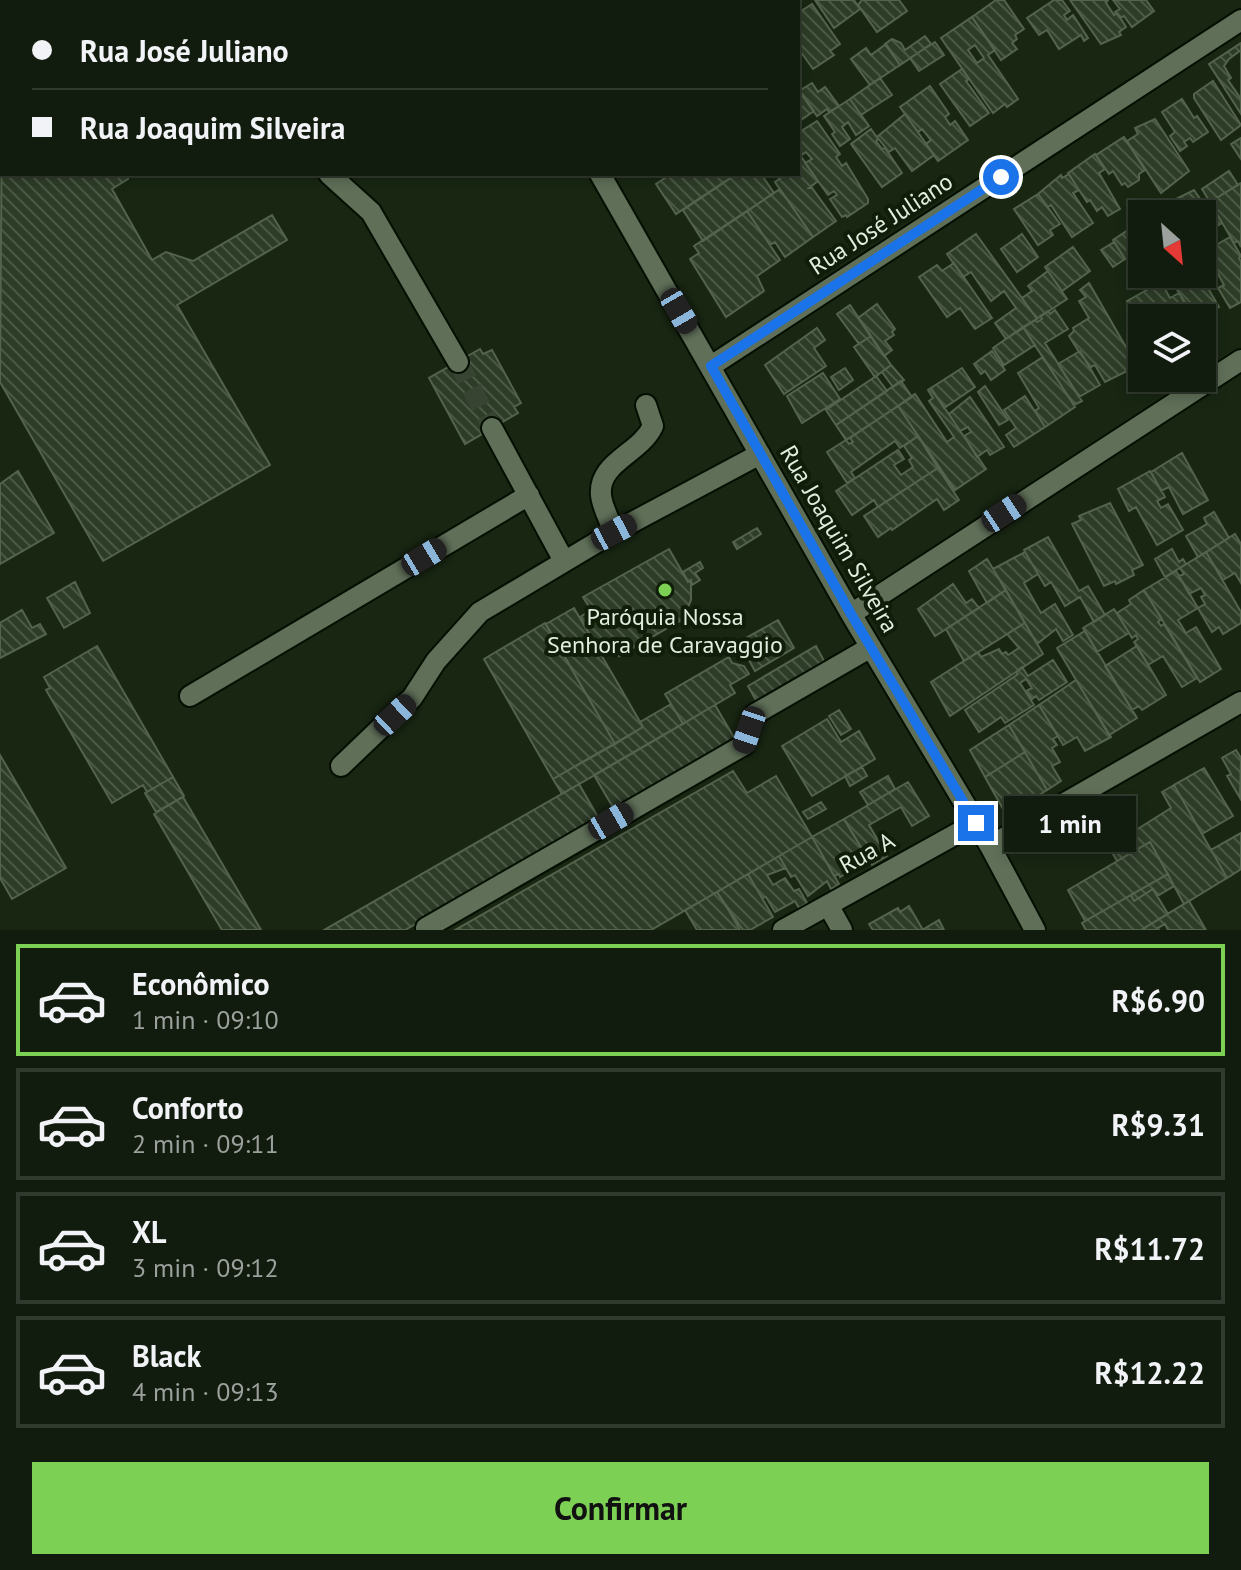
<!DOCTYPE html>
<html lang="pt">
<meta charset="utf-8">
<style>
body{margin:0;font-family:"PT Sans",sans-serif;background:#1f291c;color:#f1f3f6;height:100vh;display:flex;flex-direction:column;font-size:30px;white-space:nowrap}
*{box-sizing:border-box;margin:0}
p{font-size:26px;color:#9ca19e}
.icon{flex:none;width:44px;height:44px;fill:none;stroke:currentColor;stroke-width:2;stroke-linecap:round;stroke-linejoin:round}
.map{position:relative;height:930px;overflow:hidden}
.side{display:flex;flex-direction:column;background:#121c0e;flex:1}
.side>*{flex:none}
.guide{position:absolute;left:0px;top:0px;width:800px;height:176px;box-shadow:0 4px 12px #0003,0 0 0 2px #313a2e;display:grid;align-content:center;height:176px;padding:0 32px;background:#121c0e}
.needle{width:52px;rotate:153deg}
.fabs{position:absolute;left:1128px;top:200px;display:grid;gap:16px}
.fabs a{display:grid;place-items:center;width:88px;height:88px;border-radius:0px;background:#121c0e;box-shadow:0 4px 12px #0003,0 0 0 2px #313a2e;font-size:40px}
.end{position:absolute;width:36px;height:36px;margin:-18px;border:10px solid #1a73e8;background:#fff;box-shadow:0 0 0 4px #fff}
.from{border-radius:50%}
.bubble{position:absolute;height:56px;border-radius:0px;background:#121c0e;box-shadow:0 4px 12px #0003,0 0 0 2px #313a2e;font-size:26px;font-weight:700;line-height:56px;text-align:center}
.car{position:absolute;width:24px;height:48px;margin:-24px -12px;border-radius:10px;box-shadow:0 0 6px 2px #0007;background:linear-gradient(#222 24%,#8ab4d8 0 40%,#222 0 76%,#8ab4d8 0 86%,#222 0)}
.guide b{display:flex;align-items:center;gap:28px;height:76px;font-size:30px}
.guide b+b{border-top:2px solid #313a2e}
.guide i{width:20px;height:20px;background:#f1f3f6}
ul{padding:14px 0 0;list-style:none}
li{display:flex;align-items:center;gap:24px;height:112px;margin:0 16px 12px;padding:0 16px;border:4px solid #313a2e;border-radius:0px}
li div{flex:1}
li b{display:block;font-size:30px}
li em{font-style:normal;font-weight:700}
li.selected{border-color:#7cd155}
li>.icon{width:72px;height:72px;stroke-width:1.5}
.button{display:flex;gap:16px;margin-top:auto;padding:16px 32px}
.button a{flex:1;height:92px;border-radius:0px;background:#7cd155;color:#111;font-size:32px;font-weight:700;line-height:92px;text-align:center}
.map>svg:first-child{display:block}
</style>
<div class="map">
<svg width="1241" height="930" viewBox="0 0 1241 930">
<defs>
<pattern id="building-back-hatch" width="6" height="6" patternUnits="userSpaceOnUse" patternTransform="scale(2)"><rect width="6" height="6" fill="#2d3c27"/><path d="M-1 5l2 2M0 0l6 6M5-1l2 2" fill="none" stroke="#4b5846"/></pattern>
</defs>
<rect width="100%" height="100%" fill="#182612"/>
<path fill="url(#building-back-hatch)" stroke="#53634c" stroke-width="2" fill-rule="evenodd" d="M377,0H437L438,2H373Z
M579,0H635L576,2Z
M815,0H854L860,9L834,28Z
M862,0H899L907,11L877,32L858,5Z
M996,0H1004L1024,29L1015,35L1017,39L1012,43L1017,49L1001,60L972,17Z
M1054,0H1062L1070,11L1064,15L1067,20L1073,15L1088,38L1084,41L1081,35L1059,49L1047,30L1039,35L1027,18Z
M1070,0H1108L1106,3L1114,15L1117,13L1126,27L1119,32L1121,35L1101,44Z
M1113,0H1146L1154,11L1132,27L1124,16L1120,18L1115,12L1120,9Z
M812,4L840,44L830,51L834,55L813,69L798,48V13Z
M972,17L995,50L988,55L1018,99L1007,107L1005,104L993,113L941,38ZM975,45L984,58L977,63L968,50Z
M925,36L931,44L900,65L885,44L892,39L901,43L905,50Z
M935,42L944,55L919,71L910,58Z
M1241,43V114L1209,64Z
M886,44L900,65L870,85L851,59L866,48L871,55Z
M1241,50V99L1228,80L1231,78L1224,66L1229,59Z
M962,69L969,79L966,81L989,113L970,126L940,84Z
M880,78L892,95L861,115L850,99Z
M1213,81L1241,125L1221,140L1194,98V94Z
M812,83L818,92L825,87L839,106L829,112L827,109L817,116L799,91Z
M930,86L949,114L945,117L950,125L955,121L968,140L938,161L926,144L931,140L922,129L918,132L900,107Z
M798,89L814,111L798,122Z
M2,96V174H129L128,179L112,189L152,260L166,252L193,261L272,215L287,240L177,305L270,465L103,561L0,382Z
M850,99L869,126L856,135L848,122L842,127L850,139L840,146L832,134L835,132L824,116Z
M1182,99L1194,118L1197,116L1208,132L1193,142L1190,138L1184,142L1187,146L1180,151L1170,136L1175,132L1162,112Z
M905,114L934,155L912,171L895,148L889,152L877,137Z
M1155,119L1189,171L1161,193L1127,141L1138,134L1135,128Z
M817,121L840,154L836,157L842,166L846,163L868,199V203L847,217L846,215L842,217L830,199L837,195L834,191L828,195L805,163L812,159L806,152L800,156L798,152V133Z
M871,129L878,139L876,141L882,149L885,148L902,173L882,187L851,144Z
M1124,137L1145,170L1139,174V180L1128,187L1125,183L1122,185L1113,171L1109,174L1096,155Z
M1241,138V159L1231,144Z
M798,152L818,181L809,188H812L836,221L813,237L775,182L786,174H798Z
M1095,154L1105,169L1099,173L1120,209L1108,216L1102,207L1097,211L1090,200L1087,202L1068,173Z
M1229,171L1238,185L1210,202L1202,189Z
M671,174H728L730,178L676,214L656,184Z
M737,174H761L774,193L703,241L683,210Z
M1069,174L1079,190L1073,193L1093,223L1072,237L1051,205L1048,207L1038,194L1061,175L1062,178Z
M1241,183V247L1238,241L1234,243L1210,202Z
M780,189L813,237L785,257L775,242L770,245L747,211Z
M1194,190L1205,206L1192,214H1175L1168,203Z
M1038,194L1060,224L1050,230L1053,235L1038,245L1014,209Z
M1210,202L1222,223L1202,236V214H1192Z
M747,211L780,260L757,276L764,291L726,317L690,259L699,253L694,246Z
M1140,222L1142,247L1125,259L1113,240Z
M976,234L1037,319L1006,339L995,323L1016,308L1004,291L991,301L971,272L963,277L947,254Z
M1022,234L1038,257L1017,272L1001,249Z
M1230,237L1241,256L1239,258L1241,262V302L1230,308L1218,288L1224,285L1217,272L1211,276L1202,260V253Z
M1114,242L1125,259L1113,267L1101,250Z
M1073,247L1090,271L1062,291L1045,267Z
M1202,260L1210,274L1202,278L1219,307L1195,318L1167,274H1202Z
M954,263L992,318L975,329L960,308L947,317L919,277L937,265L942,271Z
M1048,271L1067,299L1037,319L1022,298L1032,291L1028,286Z
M1161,282L1170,298L1179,293L1193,318H1142V326L1127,301Z
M1089,283L1134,361L1127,366L1129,370L1105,382L1095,365L1091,367L1079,352L1069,336L1074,331L1073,328L1089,318L1079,301L1086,297L1080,290Z
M877,304L895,329L892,332L894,335L885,341L892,350L884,356L858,318Z
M850,305L871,336L859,344L837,314Z
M1055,310L1068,329L1045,343L1082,401L1074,405L1023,327L1035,320L1037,322L1042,319L1040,316L1048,311L1050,314Z
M1023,327L1035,345L1004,365L993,348Z
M817,328L825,340L814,348L826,366L784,394L765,365Z
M871,336L891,365L875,377L854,347Z
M480,349L483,354L492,350L521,403L514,407L518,413L465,444L429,378Z
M992,351L1005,370L991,380L985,371L981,374L974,364Z
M1080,351L1100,385L1079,397L1058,364Z
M1043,357L1075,407L1045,427L1035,411L1039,408L1018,373Z
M891,365L904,380L893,387L882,372Z
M845,368L853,380L839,390L831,377Z
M962,368L975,387L944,408L931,388Z
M823,373L840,399L802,423L787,396Z
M876,376L887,391L836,425L826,410Z
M901,381L912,397L846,440L836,425Z
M985,386L1008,420L999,425L978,392Z
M931,388L986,469L955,490L898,406L915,394L947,442L954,437L929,401L933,398L928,390Z
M1025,396L1045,427L1014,447L1006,435L1016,428L1004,410Z
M970,397L1004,447L990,455L987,450L977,457L964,436L971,432L968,427L960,431L949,414Z
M898,406L918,436L900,448L895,441L851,472L855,478L847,483L827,452L846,440L849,444L853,442L850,438Z
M918,436L938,468L878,507L874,500L852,515L836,491L898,450L904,459L894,465L901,475L913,467L909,460L912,458L904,446Z
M1182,453L1208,500L1183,514L1169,487L1161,491L1151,472Z
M938,468L959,500L944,510L937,499L892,530L891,528L878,537L864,516Z
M18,471L54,533L0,564V484Z
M1150,471L1165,497L1157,501L1161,508L1168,504L1183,530L1157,545L1136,507L1129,511L1118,489Z
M1110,503L1143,565L1132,570L1134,575L1116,584L1115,581L1104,586L1072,524L1081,520L1079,516Z
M1214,512L1229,538L1198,557L1186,536L1207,524L1204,518Z
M757,528L761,534L737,549L733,542Z
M1235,534L1241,544V583L1235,573L1223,580L1206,552Z
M1048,537L1079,591L1088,586L1105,615L1094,622L1080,597L1065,606L1051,582L1045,586L1025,552L1024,550Z
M669,549L688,582L691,580V600L683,619L619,656L612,643L599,651L580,617L591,610L583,597Z
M1172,549L1179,562L1183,559L1186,564L1165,577L1155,559Z
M1025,552L1038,574L1024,583L1041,613L1055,604L1073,635L1063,641L1056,629L1037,644L993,569Z
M1206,552L1241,612V623L1223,634L1219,627L1212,632L1198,608L1205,604L1201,597L1205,595L1201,588L1189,594L1179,576L1184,574L1180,568Z
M987,559L1006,590L987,603L969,571Z
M700,562L703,568L695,573L700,580L692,585L691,580L688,582L683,572Z
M1176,571L1198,608L1178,620L1186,633L1196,627L1221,669L1200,682L1144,590Z
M75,582L90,613L64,628L47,598Z
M953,584L966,603L972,599L979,608L935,636L918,609Z
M1006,590L1025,623L964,661L946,629Z
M1144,590L1162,619L1158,622L1161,626L1164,624L1197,678L1182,687L1163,656L1148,665L1134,642L1138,639L1136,635L1132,638L1117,613L1131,604L1129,600Z
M574,608L643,727L615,744L546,624Z
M1114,609L1129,633L1097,652L1083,628Z
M22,610L32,628L40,624L46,634L0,658V623Z
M778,620L794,648L755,671L739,642Z
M545,623L615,744L553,779L484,659Z
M1025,623L1043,654L950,716L931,682L978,652L981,657L999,649L1002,654L1006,652L1008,655L1019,648L1007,634Z
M1085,631L1137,718L1109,735L1057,648Z
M97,646L173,777L147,792L143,785L112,803L46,690L50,688L44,677Z
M816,646L824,661L757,702L748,686Z
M1137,646L1166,695L1142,710L1139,706L1132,710L1105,666Z
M729,657L732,663L744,666L749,674L730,685L735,693L683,724L665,694Z
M1053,660L1067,682L1039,700L1036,696L1032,699L1026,691L1032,688L1026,679L1020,683L1034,705L1005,723L1001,717L979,732L965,710L1018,674L1016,672L1022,667L1028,676Z
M1076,680L1111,737L1085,751L1077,737L1063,745L1039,705Z
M671,704L683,724L562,794L553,779L643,727L640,722Z
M715,705L736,741L615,811L594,775Z
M1039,705L1058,736L1053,739L1057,745L1052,748L1060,762L1052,766L1061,781L1047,790L1009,725Z
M839,710L851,729L841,735L829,716Z
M827,719L841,742L859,731L875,759L812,796L782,746Z
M1009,725L1025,752L985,777L970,750Z
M1236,750L1241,758L1240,798L1227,776L1231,774L1222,758Z
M1025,752L1047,790L1007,816L985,777Z
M0,755L66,868L12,899L0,878Z
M862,767L867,776L850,786L845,776Z
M1204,768L1233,816L1202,834L1174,785Z
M733,771L747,793L776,776L812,837L651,930H455Z
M888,776L895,789L868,805L860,792Z
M173,777L184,796L156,812L145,793Z
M908,782L929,816L912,826L901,807L869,825L887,856L872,865L844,819Z
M579,784L599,819L405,930H324Z
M1174,785L1227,878L1184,904L1150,842L1117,861L1109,847L1171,808L1162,792Z
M183,797L261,930H222L154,814Z
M821,802L826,809L808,819L803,812Z
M844,819L867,858L845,871L847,873L840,877L839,874L834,876L812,837Z
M1241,833V869L1227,878L1211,850Z
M812,837L839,884L831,889L827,881L808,896L795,875L791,877L779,856Z
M1150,842L1168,874L1085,921L1068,890Z
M779,856L786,868L767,875L773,885L785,878L794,891L799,889L807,903L799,908L795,901L775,912L766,897L762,898L748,874Z
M748,874L773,917L750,930H743L717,892Z
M1168,874L1174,886L1157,896L1153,889L1134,901L1131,895Z
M1153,889L1168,914L1141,930H1086L1082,923L1131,895L1134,901Z
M717,892L729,911L740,930H697L685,910Z
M1189,901L1206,930H1168L1165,924L1158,928L1159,930H1141Z
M909,906L923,930H873L869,924L898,908L900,912Z
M939,920L944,930H925L924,929Z"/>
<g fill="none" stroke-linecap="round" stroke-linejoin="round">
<path stroke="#364431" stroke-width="20" stroke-dasharray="20 10" stroke-linecap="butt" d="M458,362L492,428"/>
<g stroke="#040f01" stroke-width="24">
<path id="minor" d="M46,0L47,2
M506,0L507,2
M725,2L728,0
M329,174L371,212L458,362
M600,174L851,614L990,846L1035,930
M711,366L1241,20
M492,428L564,561
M614,532C610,521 602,507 601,495C598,462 640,454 653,426L646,405
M851,614L1241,360
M190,696L529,495
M341,766L412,698L436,661L480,612L614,532L760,454
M990,846L1241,702
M828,905L842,930
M426,928L744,745L755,714L871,647
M783,930L976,823"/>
</g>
<use href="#minor" stroke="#5f6f58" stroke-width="20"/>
</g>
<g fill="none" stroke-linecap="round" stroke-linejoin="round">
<path stroke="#1a73e8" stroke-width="10" d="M976,823L851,614L711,366L1001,177"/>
</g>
<circle fill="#7cd155" stroke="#0f1d09" stroke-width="3" cx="665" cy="590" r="8"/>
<g text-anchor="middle" stroke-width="8" stroke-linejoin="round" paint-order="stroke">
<g font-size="24" fill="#e3eddf" stroke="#0f1d09">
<text transform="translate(881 224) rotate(-33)" y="8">Rua José Juliano</text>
<text transform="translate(839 539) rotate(60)" y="8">Rua Joaquim Silveira</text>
<text transform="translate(867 853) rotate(-29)" y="8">Rua A</text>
</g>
<g font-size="24" fill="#e3eddf" stroke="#0f1d09">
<text x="665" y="625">Paróquia Nossa<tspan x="665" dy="28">Senhora de Caravaggio</tspan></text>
</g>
</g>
</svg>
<div class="fabs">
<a><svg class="needle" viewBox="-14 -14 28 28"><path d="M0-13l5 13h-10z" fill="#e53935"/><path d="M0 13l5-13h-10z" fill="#9ca19e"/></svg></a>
<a><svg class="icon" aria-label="layers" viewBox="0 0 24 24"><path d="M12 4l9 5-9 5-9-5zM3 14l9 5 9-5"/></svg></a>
</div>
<i class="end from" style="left:1001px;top:177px"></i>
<i class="end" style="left:976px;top:823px"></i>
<div class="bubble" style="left:1004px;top:796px;width:132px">1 min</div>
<i class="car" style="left:679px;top:311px;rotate:150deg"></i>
<i class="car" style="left:1004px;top:513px;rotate:57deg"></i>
<i class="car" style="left:614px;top:532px;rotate:62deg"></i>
<i class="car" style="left:424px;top:557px;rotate:59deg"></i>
<i class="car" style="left:395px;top:715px;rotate:47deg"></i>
<i class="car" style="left:749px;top:730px;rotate:199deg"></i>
<i class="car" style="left:611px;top:821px;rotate:60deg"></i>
<div class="guide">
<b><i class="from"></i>Rua José Juliano</b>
<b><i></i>Rua Joaquim Silveira</b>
</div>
</div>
<section class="side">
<ul>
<li class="selected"><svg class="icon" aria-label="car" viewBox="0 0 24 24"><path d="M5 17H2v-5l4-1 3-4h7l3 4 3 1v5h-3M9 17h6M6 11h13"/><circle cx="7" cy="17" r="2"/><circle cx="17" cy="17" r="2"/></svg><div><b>Econômico</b><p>1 min · 09:10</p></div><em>R$6.90</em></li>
<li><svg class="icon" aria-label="car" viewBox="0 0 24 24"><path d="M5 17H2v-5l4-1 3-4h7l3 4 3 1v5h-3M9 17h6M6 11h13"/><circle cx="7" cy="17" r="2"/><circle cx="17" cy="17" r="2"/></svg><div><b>Conforto</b><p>2 min · 09:11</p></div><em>R$9.31</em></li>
<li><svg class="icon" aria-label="car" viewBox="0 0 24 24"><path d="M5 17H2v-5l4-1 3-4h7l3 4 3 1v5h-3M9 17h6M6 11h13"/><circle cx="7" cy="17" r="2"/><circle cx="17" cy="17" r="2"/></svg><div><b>XL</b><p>3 min · 09:12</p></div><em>R$11.72</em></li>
<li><svg class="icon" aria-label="car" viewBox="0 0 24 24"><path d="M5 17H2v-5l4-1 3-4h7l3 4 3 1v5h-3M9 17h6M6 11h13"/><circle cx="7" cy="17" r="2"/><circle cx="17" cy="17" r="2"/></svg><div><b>Black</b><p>4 min · 09:13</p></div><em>R$12.22</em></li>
</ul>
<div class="button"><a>Confirmar</a></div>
</section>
